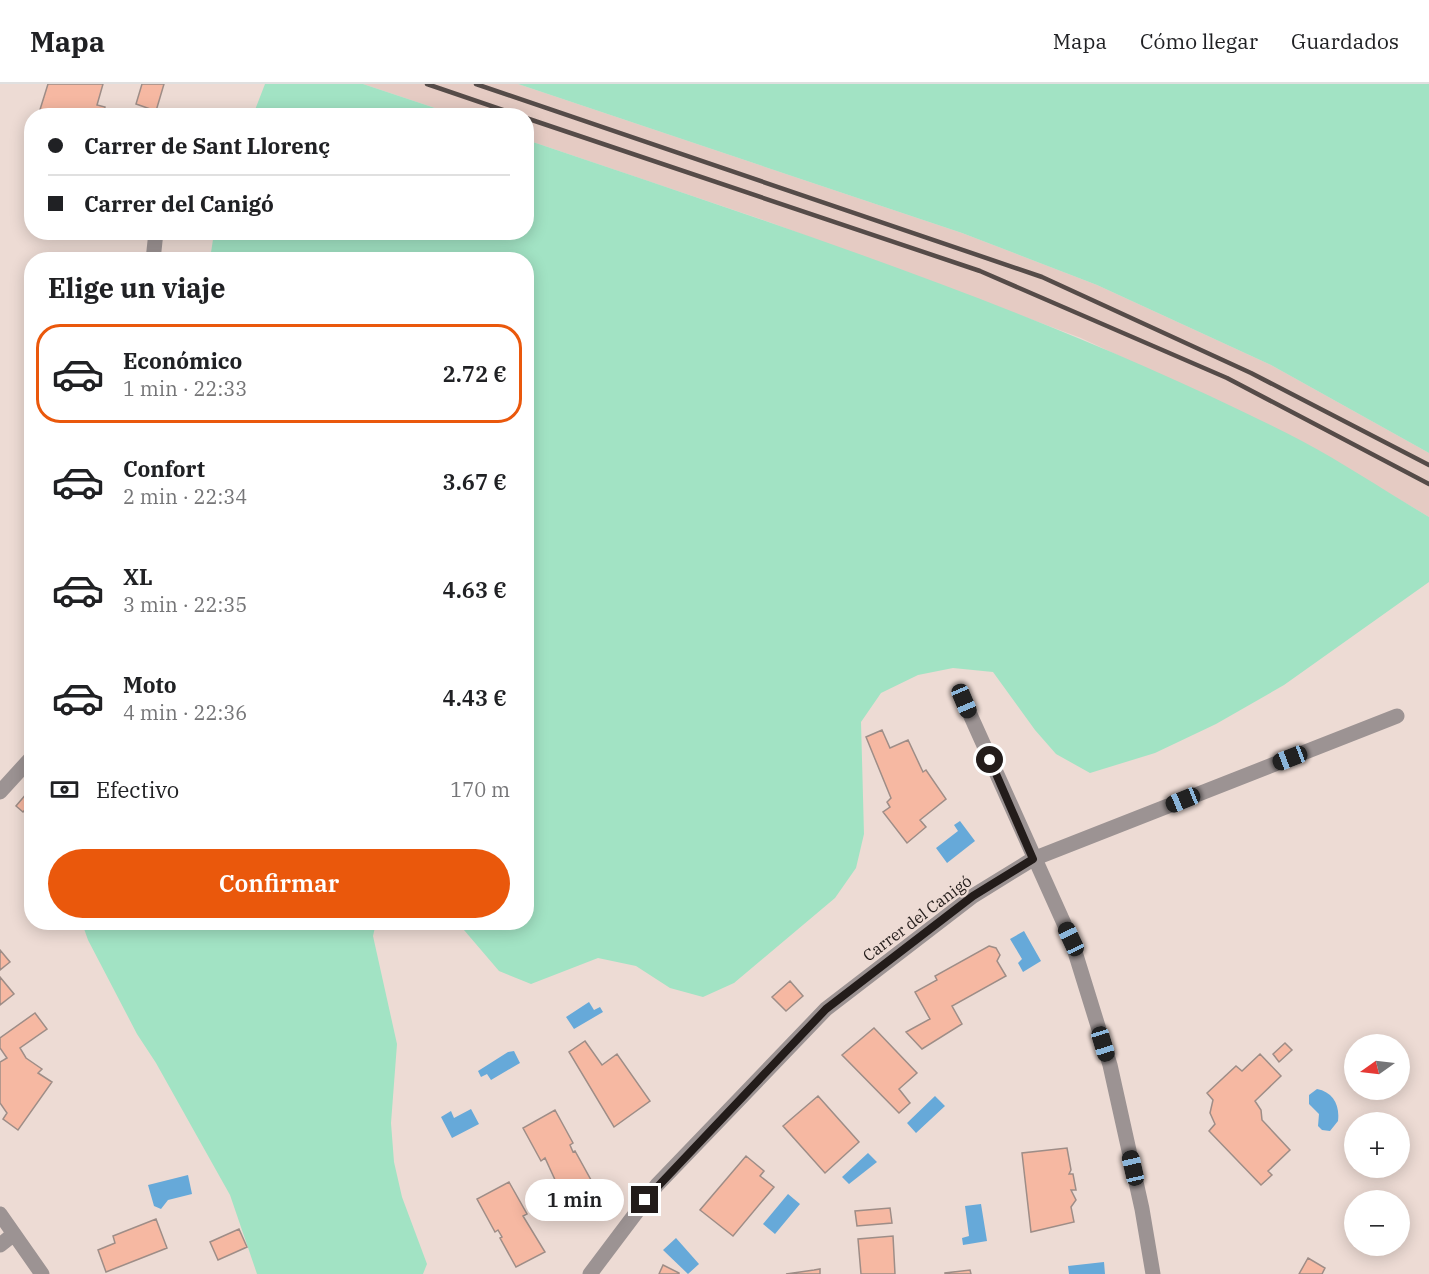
<!DOCTYPE html>
<html lang="es">
<meta charset="utf-8">
<style>
body{margin:0;font-family:"IBM Plex Serif",serif;background:#f2f2f2;color:#202124;height:100vh;display:flex;flex-direction:column;font-size:22px;white-space:nowrap}
*{box-sizing:border-box;margin:0}
p{font-size:20px;color:#757577}
.icon{flex:none;width:33px;height:33px;fill:none;stroke:currentColor;stroke-width:2;stroke-linecap:round;stroke-linejoin:round}
.map{position:relative;flex:1;overflow:hidden}
.panel{position:absolute;left:24px;top:168px;width:510px;height:678px;display:flex;flex-direction:column;background:#fff;border-radius:24px;box-shadow:0 3px 15px #0003}
.panel>*{flex:none}
.banner{position:absolute;left:24px;top:24px;width:510px;height:132px;border-radius:24px;box-shadow:0 3px 15px #0003;display:grid;align-content:center;height:132px;padding:0 24px;background:#fff}
.needle{width:39px;rotate:256deg}
.buttons{position:absolute;left:1344px;top:950px;display:grid;gap:12px}
.buttons a{display:grid;place-items:center;width:66px;height:66px;border-radius:50%;background:#fff;box-shadow:0 3px 15px #0003;font-size:30px}
.end{position:absolute;width:27px;height:27px;margin:-14px;border:8px solid #231c1a;background:#fff;box-shadow:0 0 0 3px #fff}
.from{border-radius:50%}
.bubble{position:absolute;height:42px;border-radius:21px;background:#fff;box-shadow:0 3px 15px #0003;font-size:20px;font-weight:600;line-height:42px;text-align:center}
.car{position:absolute;width:18px;height:36px;margin:-18px -9px;border-radius:8px;box-shadow:0 0 4px 2px #0007;background:linear-gradient(#222 24%,#8ab4d8 0 40%,#222 0 76%,#8ab4d8 0 86%,#222 0)}
.banner b{display:flex;align-items:center;gap:21px;height:57px;font-size:22px}
.banner b+b{border-top:2px solid #e0e0e0}
.banner i{width:15px;height:15px;background:#202124}
ul{padding:0;list-style:none}
li{display:flex;align-items:center;gap:18px;height:99px;margin:0 12px 9px;padding:0 12px;border:3px solid transparent;border-radius:24px}
li div{flex:1}
li b{display:block;font-size:22px}
li em{font-style:normal;font-weight:600}
li.on{border-color:#ea580c}
li>.icon{width:54px;height:54px;stroke-width:1.5}
h2{padding:0 24px;font-size:27px;line-height:72px}
.pay{display:flex;align-items:center;gap:15px;height:66px;padding:0 24px;font-size:22px}
.pay p{margin-inline-start:auto}
.primary-button{display:flex;gap:12px;margin-top:auto;padding:12px 24px}
.primary-button a{flex:1;height:69px;border-radius:36px;background:#ea580c;color:#fff;font-size:24px;font-weight:600;line-height:69px;text-align:center}
header{display:flex;align-items:center;gap:36px;box-sizing:border-box;height:84px;padding:0 30px;background:#fff;border-bottom:2px solid #e0e0e0}
header strong{font-size:28px}
nav{display:flex;gap:33px;margin-inline-start:auto;font-size:21px}
.map>svg:first-child{display:block}
</style>
<header>
<strong>Mapa</strong>
<nav><a>Mapa</a><a>Cómo llegar</a><a>Guardados</a></nav>
</header>
<div class="map">
<svg width="1429" height="1190" viewBox="0 0 1429 1190">
<rect width="100%" height="100%" fill="#eddbd4"/>
<path fill="#e5cbc3" d="M363,0H518L962,149L1097,201L1271,281L1429,369V433L1303,358L1081,254L769,138L527,56L526,32L456,31Z"/>
<path fill="#a2e3c4" d="M265,0H363L456,31H253Z
M518,0H1429V369L1271,281L1097,201L962,149Z
M527,56C789,145 1055,230 1302,357C1345,380 1387,408 1429,433V498L1284,601L1216,640L1155,669L1090,689L1056,670L1035,646L993,588L953,584L918,591L881,609L861,638L864,750L856,784L835,814L734,899L703,913L670,904L636,882L598,874L531,900L499,887L458,839L526,838V176L210,175L214,149L526,148Z
M82,839H376L373,852L397,960L391,1039L394,1078L402,1113L427,1180L423,1190H257L230,1111L156,979L137,950L88,856Z"/>
<path fill="#66a9d9" d="M960,737L975,757L947,779L936,764L958,747L954,741Z
M1024,847L1041,877L1023,888L1018,879L1022,875L1010,855Z
M589,918L594,926L600,923L603,928L574,945L566,933Z
M514,967L520,979L491,996L487,990L481,993L478,987L508,968Z
M1317,1005C1333,1008 1340,1021 1338,1037L1330,1047L1322,1046L1318,1042L1319,1030L1309,1020V1011Z
M935,1012L945,1022L916,1049L907,1039Z
M471,1025L479,1040L452,1054L441,1033L451,1027L454,1034Z
M868,1069L877,1078L849,1100L842,1093Z
M188,1091L192,1110L168,1116L161,1125L154,1122L148,1101Z
M788,1110L800,1120L775,1150L763,1140Z
M981,1120L987,1157L963,1161L962,1154L969,1152L965,1122Z
M676,1154L699,1180L688,1190L663,1166Z
M1104,1178L1105,1190H1069L1068,1182Z"/>
<path fill="#f6b8a2" stroke="#9e8d87" stroke-width="1.5" d="M48,0H103L97,21L105,23L103,32H38Z
M142,0H164L156,27L136,20Z
M882,646L890,664L908,656L923,688L926,686L946,715L920,736L926,743L907,759L883,728L890,723L887,718L891,714L866,653Z
M27,709L32,713V718L23,728L16,722Z
M989,862L996,864L1000,871L997,877L1006,892L952,922L962,940L922,965L906,948L930,935L915,908L937,896L935,892Z
M0,866L10,878L0,886Z
M0,893L14,910L0,921Z
M790,897L803,912L786,927L772,913Z
M35,929L47,945L20,964L26,974L42,985L38,989L52,998L18,1046L3,1035L7,1029L0,1019V978L7,974L0,964V954Z
M874,944L917,989L899,1005L910,1019L899,1029L842,971Z
M585,957L602,981L617,970L650,1017L614,1043L569,968Z
M1285,959L1292,966L1279,978L1273,970Z
M1260,970L1281,992L1255,1017L1261,1026L1262,1036L1290,1066L1268,1087L1272,1091L1261,1101L1209,1047L1215,1040L1210,1029L1213,1016L1207,1009L1236,982L1242,987Z
M818,1012L859,1058L825,1089L783,1042Z
M555,1026L573,1059L570,1061L573,1068L575,1067L591,1096L562,1111L545,1074L541,1077L523,1044Z
M1067,1064L1071,1086L1069,1090H1073L1076,1106H1071L1076,1116L1071,1123L1074,1138L1031,1148L1022,1069Z
M746,1072L764,1087L760,1092L774,1103L733,1152L700,1126Z
M509,1098L527,1130L523,1132L545,1168L516,1183L500,1154L502,1153L498,1146L495,1148L477,1115Z
M890,1124L892,1139L857,1142L855,1127Z
M156,1135L167,1164L106,1188L98,1166L115,1159L113,1152Z
M239,1145L247,1163L218,1176L210,1158Z
M893,1152L895,1190H861L858,1155Z
M1308,1174L1325,1184L1322,1190H1299Z
M663,1181L679,1189V1190H659Z
M820,1185V1190H786L814,1186Z
M970,1186L971,1190H945V1189Z"/>
<g fill="none" stroke-linecap="round" stroke-linejoin="round">
<path stroke="#9c9393" stroke-width="15" d="M153,176L156,148
M964,617L1071,855L1110,981L1142,1125L1153,1190
M0,708L32,673
M0,1130L42,1190
M0,1161L14,1150
M590,1190L657,1101L826,925L973,812L1033,775L1397,632"/>
<path stroke="#554b48" stroke-width="4.5" d="M427,0L521,32
M476,0L1042,193L1251,289L1429,381
M526,34L980,187L1227,294L1429,400"/>
</g>
<g fill="none" stroke-linecap="round" stroke-linejoin="round">
<path stroke="#231c1a" stroke-width="8" d="M645,1116L826,925L973,812L1033,775L990,676"/>
</g>
<g text-anchor="middle" stroke-width="4.5" stroke-linejoin="round" paint-order="stroke">
<g font-size="16" fill="#231c1a" stroke="#eddbd4">
<text transform="translate(917 834) rotate(-37)" y="6">Carrer del Canigó</text>
</g>
</g>
</svg>
<div class="buttons">
<a><svg class="needle" viewBox="-14 -14 28 28"><path d="M0-13l5 13h-10z" fill="#e53935"/><path d="M0 13l5-13h-10z" fill="#757577"/></svg></a>
<a>+</a>
<a>−</a>
</div>
<i class="end from" style="left:990px;top:676px"></i>
<i class="end" style="left:645px;top:1116px"></i>
<div class="bubble" style="left:525px;top:1095px;width:99px">1 min</div>
<i class="car" style="left:964px;top:617px;rotate:157deg"></i>
<i class="car" style="left:1290px;top:674px;rotate:249deg"></i>
<i class="car" style="left:1183px;top:716px;rotate:248deg"></i>
<i class="car" style="left:1071px;top:855px;rotate:335deg"></i>
<i class="car" style="left:1103px;top:960px;rotate:163deg"></i>
<i class="car" style="left:1133px;top:1084px;rotate:347deg"></i>
<div class="banner">
<b><i class="from"></i>Carrer de Sant Llorenç</b>
<b><i></i>Carrer del Canigó</b>
</div>
<section class="panel">
<h2>Elige un viaje</h2>
<ul>
<li class="on"><svg class="icon" aria-label="car" viewBox="0 0 24 24"><path d="M5 17H2v-5l4-1 3-4h7l3 4 3 1v5h-3M9 17h6M6 11h13"/><circle cx="7" cy="17" r="2"/><circle cx="17" cy="17" r="2"/></svg><div><b>Económico</b><p>1 min · 22:33</p></div><em>2.72 €</em></li>
<li><svg class="icon" aria-label="car" viewBox="0 0 24 24"><path d="M5 17H2v-5l4-1 3-4h7l3 4 3 1v5h-3M9 17h6M6 11h13"/><circle cx="7" cy="17" r="2"/><circle cx="17" cy="17" r="2"/></svg><div><b>Confort</b><p>2 min · 22:34</p></div><em>3.67 €</em></li>
<li><svg class="icon" aria-label="car" viewBox="0 0 24 24"><path d="M5 17H2v-5l4-1 3-4h7l3 4 3 1v5h-3M9 17h6M6 11h13"/><circle cx="7" cy="17" r="2"/><circle cx="17" cy="17" r="2"/></svg><div><b>XL</b><p>3 min · 22:35</p></div><em>4.63 €</em></li>
<li><svg class="icon" aria-label="car" viewBox="0 0 24 24"><path d="M5 17H2v-5l4-1 3-4h7l3 4 3 1v5h-3M9 17h6M6 11h13"/><circle cx="7" cy="17" r="2"/><circle cx="17" cy="17" r="2"/></svg><div><b>Moto</b><p>4 min · 22:36</p></div><em>4.43 €</em></li>
</ul>
<div class="pay"><svg class="icon" aria-label="cash" viewBox="0 0 24 24"><path d="M3 7h18v10H3z"/><circle cx="12" cy="12" r="2"/></svg>Efectivo<p>170 m</p></div>
<div class="primary-button"><a>Confirmar</a></div>
</section>
</div>
